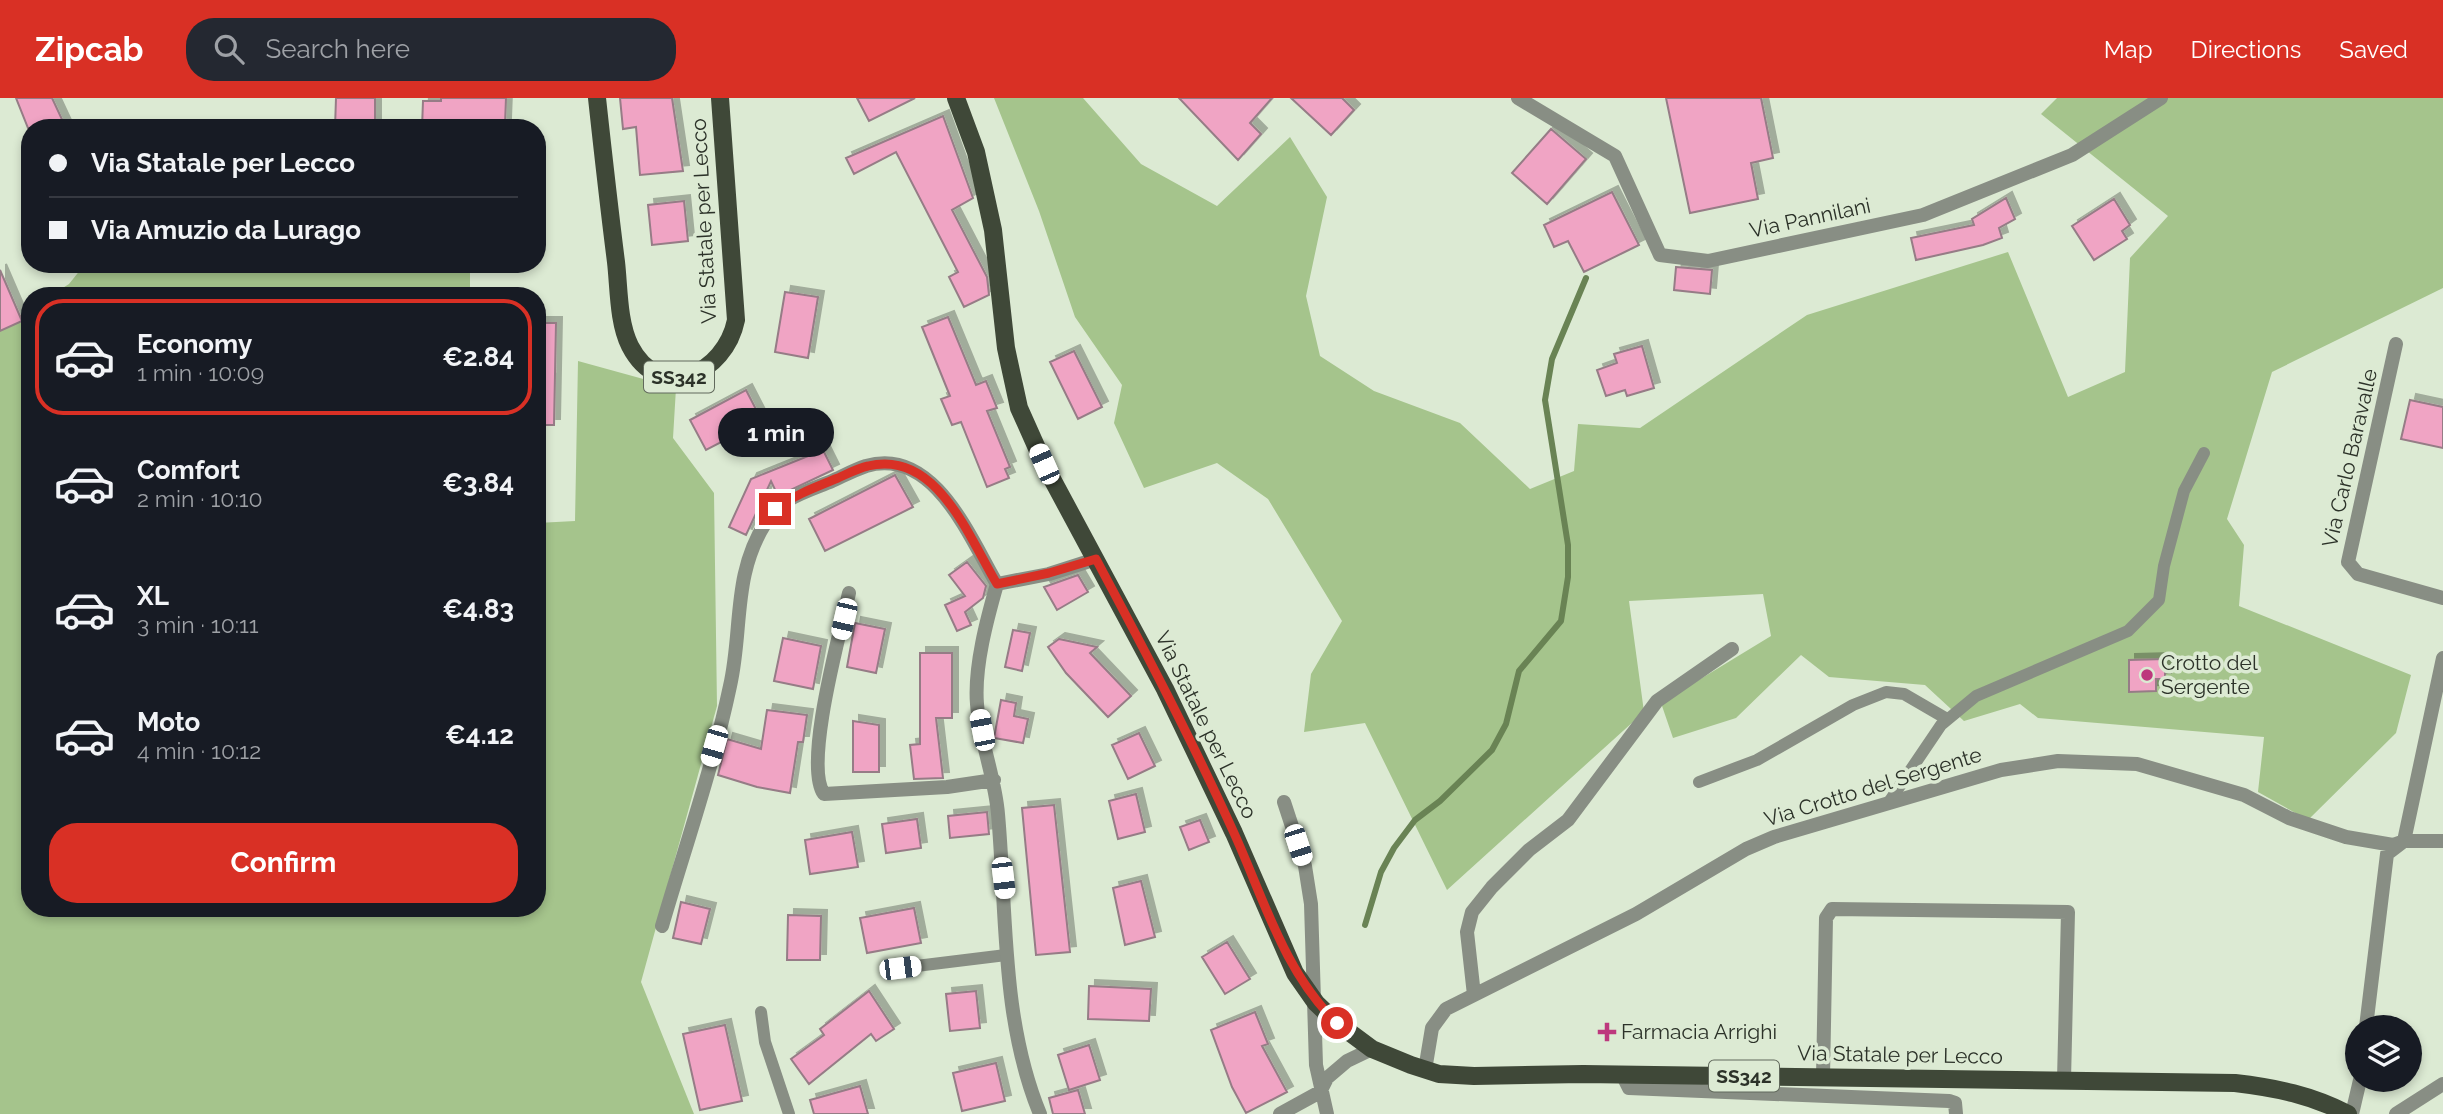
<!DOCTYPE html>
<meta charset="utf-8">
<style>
body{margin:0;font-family:Raleway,sans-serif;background:#242831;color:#f1f3f6;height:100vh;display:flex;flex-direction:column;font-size:26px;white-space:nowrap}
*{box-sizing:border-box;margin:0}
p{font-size:23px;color:#9ea1a6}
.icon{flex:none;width:38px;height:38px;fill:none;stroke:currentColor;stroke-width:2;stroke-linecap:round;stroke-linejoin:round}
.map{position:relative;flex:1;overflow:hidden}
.sheet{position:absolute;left:21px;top:189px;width:525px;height:630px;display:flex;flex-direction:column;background:#171b24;border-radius:28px;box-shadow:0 4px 10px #0003}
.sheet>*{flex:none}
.banner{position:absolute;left:21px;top:21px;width:525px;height:154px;border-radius:28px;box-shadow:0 4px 10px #0003;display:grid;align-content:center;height:154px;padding:0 28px;background:#171b24}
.fabs{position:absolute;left:2345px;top:917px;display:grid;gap:14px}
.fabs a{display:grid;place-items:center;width:77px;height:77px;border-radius:50%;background:#171b24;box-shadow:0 4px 10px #0003;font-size:35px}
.end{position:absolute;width:32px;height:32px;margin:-16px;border:9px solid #d93025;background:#fff;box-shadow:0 0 0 4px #fff}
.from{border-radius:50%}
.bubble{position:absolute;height:49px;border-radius:24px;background:#171b24;box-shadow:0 4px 10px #0003;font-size:23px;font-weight:700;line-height:49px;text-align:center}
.car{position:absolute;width:21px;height:42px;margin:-21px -10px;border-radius:9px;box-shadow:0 0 5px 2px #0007;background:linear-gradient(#fff 24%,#345 0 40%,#fff 0 76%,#345 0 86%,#fff 0)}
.banner b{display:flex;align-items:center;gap:24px;height:66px;font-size:26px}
.banner b+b{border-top:2px solid #363941}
.banner i{width:18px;height:18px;background:#f1f3f6}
ul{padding:12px 0 0;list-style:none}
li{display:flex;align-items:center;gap:21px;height:116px;margin:0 14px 10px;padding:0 14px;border:4px solid transparent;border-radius:28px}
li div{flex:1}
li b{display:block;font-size:26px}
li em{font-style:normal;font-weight:700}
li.on{border-color:#d93025}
li>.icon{width:63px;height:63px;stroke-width:1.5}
.primary-button{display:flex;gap:14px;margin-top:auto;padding:14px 28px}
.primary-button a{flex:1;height:80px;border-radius:28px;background:#d93025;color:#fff;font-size:28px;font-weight:700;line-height:80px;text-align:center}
header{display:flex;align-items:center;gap:42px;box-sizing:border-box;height:98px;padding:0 35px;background:#d93025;color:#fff}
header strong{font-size:33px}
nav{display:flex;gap:38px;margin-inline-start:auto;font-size:24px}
.search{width:490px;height:63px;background:#242831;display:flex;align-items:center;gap:18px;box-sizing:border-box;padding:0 24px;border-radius:28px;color:#9ea1a6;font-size:26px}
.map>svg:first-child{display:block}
</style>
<header>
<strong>Zipcab</strong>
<div class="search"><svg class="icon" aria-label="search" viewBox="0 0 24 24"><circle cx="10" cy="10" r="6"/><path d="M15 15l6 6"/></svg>Search here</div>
<nav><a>Map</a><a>Directions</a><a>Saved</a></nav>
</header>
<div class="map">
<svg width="2443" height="1016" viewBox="0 0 2443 1016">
<defs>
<filter id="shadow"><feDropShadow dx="6" dy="-6" stdDeviation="0" flood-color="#0004"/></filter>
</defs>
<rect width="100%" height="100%" fill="#dcead3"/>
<path fill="#a5c48c" d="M994,0H1083L1141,66L1217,108L1290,39L1327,99L1306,198L1320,258L1374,293L1460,325L1530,391L1574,373L1578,326L1640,330L1807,217L2008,154L2068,299L2125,274L2130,160L2168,118L2041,16L2057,0H2443V190L2272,274L2227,421L2244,447L2239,508L2411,577L2396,635L2308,722L2258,694L2264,639L2038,620L2020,606L1964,623L1925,587L1829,579L1801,557L1736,620L1673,640L1661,605L1771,538L1763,496L1629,503L1644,614L1447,792L1365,625L1304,634L1311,576L1342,523L1268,401L1217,365L1144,390L1114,325L1122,287L1075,219L1039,113Z
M85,166H470V198H50L69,186Z
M30,211V810H537V425L575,423L578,263L676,290L673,340L714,395L717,608L641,884L694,1016H0V230Z"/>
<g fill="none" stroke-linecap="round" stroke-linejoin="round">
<path stroke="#698354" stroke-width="6" d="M1365,827L1381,774L1394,750L1415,722L1440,703L1492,652L1506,626L1519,573L1561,523L1568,479V447L1545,302L1552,261L1586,180"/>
</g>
<path fill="#f0a4c4" stroke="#967c86" stroke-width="2" filter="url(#shadow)" d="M16,0H52L66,30H28Z
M336,0H375V30H335Z
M441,0H506L505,26L457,25L422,30L423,3H441Z
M620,0H672L683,73L640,77L636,29L623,31Z
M857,0H915L869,23Z
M1179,0H1272L1250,25L1261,36L1238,62Z
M1291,0H1342L1354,12L1331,37Z
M1666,0H1761L1773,60L1751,65L1758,101L1690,115Z
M943,18L973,100L952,112L987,179L989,197L964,209L949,179L958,174L896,54L854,76L846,60Z
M1551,31L1586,61L1547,106L1512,75Z
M1612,94L1639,147L1584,174L1568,143L1554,149L1544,127Z
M2006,100L2015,121L1999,130L2002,140L1983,147L1916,162L1911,140L1974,127L1972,121Z
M2114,101L2130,127L2122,133L2127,141L2094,162L2072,128Z
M684,103L688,143L652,147L648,107Z
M1676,169L1712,172L1710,196L1674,192Z
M0,172L22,223L0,233Z
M785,194L818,199L808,260L775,254Z
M948,219L976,287L986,283L997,310L987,313L1010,369L1005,371L1009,380L987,389L961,324L952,327L941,301L950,298L922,229Z
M537,225H556L554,327H537Z
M1642,248L1654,290L1627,298L1625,292L1606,298L1597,272L1617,265L1614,256Z
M1074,253L1102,309L1078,321L1050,264Z
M746,292L762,323L706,352L690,322Z
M2410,302L2443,309V350L2401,341Z
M823,352L833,372L778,398L771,383L746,437L729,429L751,381Z
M895,377L913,409L825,453L809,421Z
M967,464L986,488L983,500L965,514L971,527L957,533L945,507L965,498L949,477Z
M1078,477L1088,494L1057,512L1044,489Z
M855,525L885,531L876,575L847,569Z
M1013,532L1030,535L1022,573L1005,569Z
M783,540L821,548L813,591L774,583Z
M1059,541L1097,549L1090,555L1131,598L1108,619L1066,575L1048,549Z
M920,555H952V620H936L943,680L914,681L910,647L920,646Z
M2165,561V581H2156V593L2129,594V562Z
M1001,602L1016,605L1014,618L1028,621L1023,645L994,640Z
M767,612L807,617L803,644H798L790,695L757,689L718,677L727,641L761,651Z
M853,623L879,627V674H853Z
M1139,635L1155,668L1128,681L1112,647Z
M1136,696L1145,734L1118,741L1109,703Z
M1054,707L1070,854L1036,857L1022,710Z
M987,714L989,736L950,740L948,718Z
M917,721L921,750L886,755L882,726Z
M1200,722L1209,744L1189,752L1180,729Z
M852,734L858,769L810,776L805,742Z
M1141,783L1155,839L1125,847L1113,790Z
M681,804L710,811L701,846L673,840Z
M914,810L921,845L867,855L860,820Z
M788,817L821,818L820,862H787Z
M1227,844L1250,881L1225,896L1202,859Z
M1089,888L1151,891L1149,923L1088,921Z
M869,893L894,931L876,943L871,936L809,986L791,961L824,937L820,931Z
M976,893L980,930L950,933L946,896Z
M1255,914L1268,946L1262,948L1287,994L1246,1015L1232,989L1211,932Z
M725,927L742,1003L700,1012L683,936Z
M1089,947L1100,982L1069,992L1058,957Z
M996,965L1005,1003L962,1013L953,975Z
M860,988L868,1016H814L810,1002Z
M1078,992L1085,1016H1053L1049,1000Z"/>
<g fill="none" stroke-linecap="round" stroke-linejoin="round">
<path stroke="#888e84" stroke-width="12" d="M1699,684L1757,662L1853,607L1886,594L1904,596L1947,621
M1889,704L1941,627L1976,598L2128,533L2159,502L2164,468L2184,393L2204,355
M900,870L1006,857
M761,914L765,944L789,1016"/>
<path stroke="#888e84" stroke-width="14" d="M1518,0L1615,58L1660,157L1708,163L1923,117L2072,57L2161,0
M2396,246L2348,464L2358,476L2443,500
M849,495C841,532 803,667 824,696L947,689L994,682
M1284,704L1305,768L1311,806L1316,967L1327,1016
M662,828C685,749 713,669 730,588C743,531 732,477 766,424C780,400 808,393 832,383C843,378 854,372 866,368C934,348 970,440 997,486
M1474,897L1467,834L1472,814L1492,789L1529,752L1568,722L1657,603L1732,551
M2366,929L2387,756L2404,743L2443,560
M1425,972L1432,930L1446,911L1636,816L1746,751L1774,739L2001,672L2058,663L2137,666L2244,697L2289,720L2346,739L2393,747L2404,743H2443
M1622,976L1629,990L1949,1003L1955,1005L1956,1016
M1823,979L1826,820L1832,811L2068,814L2064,982
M1040,1016C1001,921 1007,817 998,716C995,679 980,644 977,606C974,569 987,521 997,486L1049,476L1096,461
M1280,1016L1320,994L1327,980L1347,963L1372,951
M2352,1016L2360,982
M2396,1016L2443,986"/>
<path stroke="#3f4838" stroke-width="18" d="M597,0C603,55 609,109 616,164C619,190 618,224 630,248C660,306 725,276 736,222L720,0
M956,0L976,54L993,132L1006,250L1019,310L1044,366L1165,591L1234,735L1295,875L1316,905L1337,925L1372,951L1411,967L1439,976L1474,978L1583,976L2235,985C2277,990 2311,997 2348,1016"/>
</g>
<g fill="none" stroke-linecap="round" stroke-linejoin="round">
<path stroke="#d93025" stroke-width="9" d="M775,411C794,397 816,389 838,380C847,376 858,370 868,368C937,351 969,440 997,486L1049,475L1096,461C1144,551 1192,642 1234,735C1264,801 1284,874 1337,925"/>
</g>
<g fill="#bd387d" stroke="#dcead3" stroke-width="2.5">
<circle cx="2147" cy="577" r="7"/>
<path d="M1603.5 923.5h7v7h7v7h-7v7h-7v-7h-7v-7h7z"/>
</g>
<g text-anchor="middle" stroke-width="7" stroke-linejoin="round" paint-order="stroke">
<g fill="#dcead3" stroke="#61695c" stroke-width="2">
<rect x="644" y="263.5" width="70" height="31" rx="5"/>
<rect x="1709" y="962.5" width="70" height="31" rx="5"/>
</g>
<g font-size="19" font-weight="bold" fill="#2c3229">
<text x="679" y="286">SS342</text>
<text x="1744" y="985">SS342</text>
</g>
<g font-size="21" fill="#2c3229" stroke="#dcead3">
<text transform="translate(1810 120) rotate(-12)" y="7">Via Pannilani</text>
<text transform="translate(704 123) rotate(-93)" y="7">Via Statale per Lecco</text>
<text transform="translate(2350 360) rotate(-77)" y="7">Via Carlo Baravalle</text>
<text transform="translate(1206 627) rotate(64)" y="7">Via Statale per Lecco</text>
<text transform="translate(1873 689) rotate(-17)" y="7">Via Crotto del Sergente</text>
<text transform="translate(1900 957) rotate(1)" y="7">Via Statale per Lecco</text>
</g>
<g font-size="21" fill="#2c3229" stroke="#dcead3" text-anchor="start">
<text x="2161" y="572">Crotto del<tspan x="2161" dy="24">Sergente</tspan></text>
<text x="1621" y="941">Farmacia Arrighi</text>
</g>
</g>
</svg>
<div class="fabs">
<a><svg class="icon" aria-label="layers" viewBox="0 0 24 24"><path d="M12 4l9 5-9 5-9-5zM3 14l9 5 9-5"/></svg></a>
</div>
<i class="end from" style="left:1337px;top:925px"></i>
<i class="end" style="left:775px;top:411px"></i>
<div class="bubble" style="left:718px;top:310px;width:116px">1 min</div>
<i class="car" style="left:1044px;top:366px;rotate:336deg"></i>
<i class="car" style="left:844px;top:521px;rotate:193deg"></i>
<i class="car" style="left:982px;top:632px;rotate:349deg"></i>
<i class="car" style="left:714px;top:648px;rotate:196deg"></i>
<i class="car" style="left:1298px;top:747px;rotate:162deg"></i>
<i class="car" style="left:1003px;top:780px;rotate:173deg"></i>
<i class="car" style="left:900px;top:870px;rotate:83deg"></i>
<div class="banner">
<b><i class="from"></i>Via Statale per Lecco</b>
<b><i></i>Via Amuzio da Lurago</b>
</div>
<section class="sheet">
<ul>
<li class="on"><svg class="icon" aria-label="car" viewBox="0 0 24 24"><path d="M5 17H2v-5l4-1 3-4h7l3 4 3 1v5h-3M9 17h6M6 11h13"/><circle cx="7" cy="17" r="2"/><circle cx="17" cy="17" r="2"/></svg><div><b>Economy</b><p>1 min · 10:09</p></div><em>€2.84</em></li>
<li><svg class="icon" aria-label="car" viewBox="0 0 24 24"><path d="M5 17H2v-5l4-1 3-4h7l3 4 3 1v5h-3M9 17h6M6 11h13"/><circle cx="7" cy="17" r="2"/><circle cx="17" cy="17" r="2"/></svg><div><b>Comfort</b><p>2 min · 10:10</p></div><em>€3.84</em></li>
<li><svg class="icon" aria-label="car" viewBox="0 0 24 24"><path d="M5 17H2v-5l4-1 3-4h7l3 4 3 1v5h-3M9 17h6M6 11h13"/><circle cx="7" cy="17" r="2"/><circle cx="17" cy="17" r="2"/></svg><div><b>XL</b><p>3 min · 10:11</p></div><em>€4.83</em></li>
<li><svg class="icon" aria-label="car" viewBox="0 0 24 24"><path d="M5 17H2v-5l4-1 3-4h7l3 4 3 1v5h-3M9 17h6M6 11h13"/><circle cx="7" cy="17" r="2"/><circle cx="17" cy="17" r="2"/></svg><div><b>Moto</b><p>4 min · 10:12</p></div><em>€4.12</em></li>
</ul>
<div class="primary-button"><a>Confirm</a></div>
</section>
</div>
